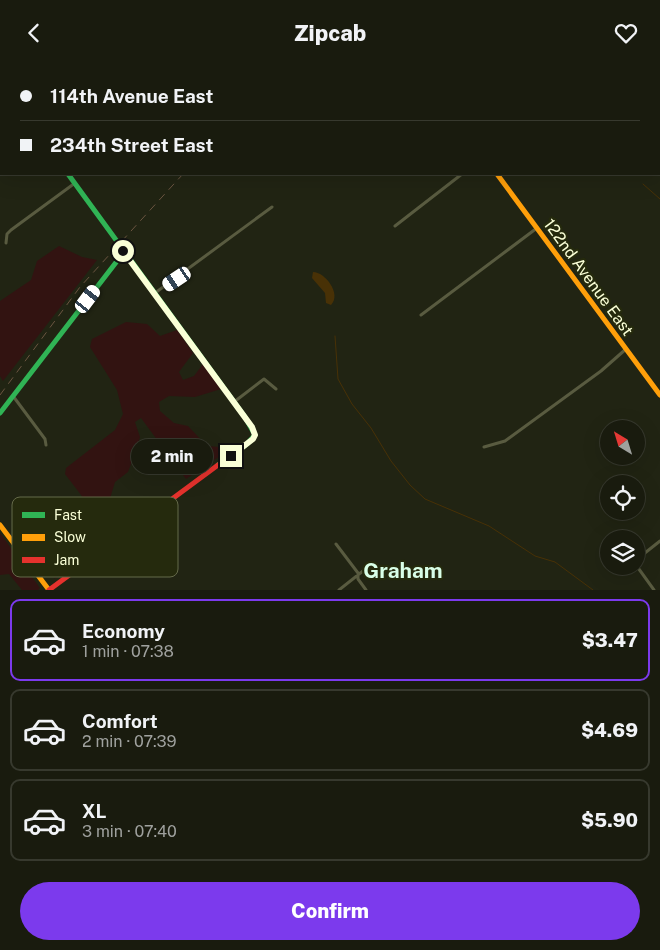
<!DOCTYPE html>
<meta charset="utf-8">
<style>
body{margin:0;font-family:"Public Sans",sans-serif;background:#222417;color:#f1f3f6;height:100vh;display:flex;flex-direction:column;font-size:19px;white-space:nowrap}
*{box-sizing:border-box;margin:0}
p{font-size:16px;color:#9fa19e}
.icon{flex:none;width:28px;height:28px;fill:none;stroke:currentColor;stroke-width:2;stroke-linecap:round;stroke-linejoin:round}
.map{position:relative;height:525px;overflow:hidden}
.side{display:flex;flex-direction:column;background:#191b0e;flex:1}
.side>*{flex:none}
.guide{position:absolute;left:0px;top:0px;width:660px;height:110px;box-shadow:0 5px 20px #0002,0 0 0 1px #37392e;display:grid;align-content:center;height:110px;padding:0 20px;background:#191b0e}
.needle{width:32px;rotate:322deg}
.fabs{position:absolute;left:600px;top:355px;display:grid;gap:10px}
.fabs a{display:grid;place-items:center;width:45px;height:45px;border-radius:50%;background:#191b0e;box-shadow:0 5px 20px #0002,0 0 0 1px #37392e;font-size:25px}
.end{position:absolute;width:22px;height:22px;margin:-11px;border:6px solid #faffd7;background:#111;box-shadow:0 0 0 2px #111}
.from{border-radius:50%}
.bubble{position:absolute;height:35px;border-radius:18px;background:#191b0e;box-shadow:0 5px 20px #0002,0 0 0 1px #37392e;font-size:16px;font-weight:800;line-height:35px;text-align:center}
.car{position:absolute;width:15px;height:30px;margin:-15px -8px;border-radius:6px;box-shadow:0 0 4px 1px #0007;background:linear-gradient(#fff 24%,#345 0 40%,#fff 0 76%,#345 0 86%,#fff 0)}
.guide b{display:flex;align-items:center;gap:18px;height:48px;font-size:19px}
.guide b+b{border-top:1px solid #37392e}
.guide i{width:12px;height:12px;background:#f1f3f6}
ul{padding:9px 0 0;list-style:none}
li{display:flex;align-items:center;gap:15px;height:82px;margin:0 10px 8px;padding:0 10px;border:2px solid #37392e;border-radius:10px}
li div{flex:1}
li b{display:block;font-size:19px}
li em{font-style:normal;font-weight:800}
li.on{border-color:#7c3aed}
li>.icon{width:45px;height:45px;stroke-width:1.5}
.button{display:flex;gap:10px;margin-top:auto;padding:10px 20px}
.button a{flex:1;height:58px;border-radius:30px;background:#7c3aed;color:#fff;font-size:20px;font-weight:800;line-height:58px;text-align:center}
header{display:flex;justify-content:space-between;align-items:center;height:65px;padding:0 20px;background:#191b0e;font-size:22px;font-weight:800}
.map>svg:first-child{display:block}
</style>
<header><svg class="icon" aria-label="back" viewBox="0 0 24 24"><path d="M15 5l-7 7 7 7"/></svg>Zipcab<svg class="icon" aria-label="heart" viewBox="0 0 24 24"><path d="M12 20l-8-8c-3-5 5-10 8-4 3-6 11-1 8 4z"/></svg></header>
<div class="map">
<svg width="660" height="525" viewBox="0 0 660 525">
<rect width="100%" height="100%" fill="#212413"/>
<path fill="#321311" d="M59,181L82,192L97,195L3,316L0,311V236L31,215L37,196Z
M126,257L147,259L160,271L177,265L193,288L179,307L183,315L194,311L203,299L221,324L195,332L169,331L159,337L160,346L174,358L188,361L207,381L232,383L186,414L141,353L135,357L140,372L136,386L128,407L115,417L108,440L126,463L113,472L101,458L89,487L54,514L91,443L65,409L66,403L115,365L123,349L117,325L90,282L92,274Z
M0,468L40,523L38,525H22L9,509L0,510Z"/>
<path fill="#483106" d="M313,207C325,207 342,229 331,240L326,238L325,228L312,213Z"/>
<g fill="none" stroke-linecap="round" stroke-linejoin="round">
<path stroke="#483106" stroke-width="1" d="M643,119L660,134
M335,271L338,314L352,339L371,363L391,396L410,420L425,434L489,461L535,491L555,497L593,525"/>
<path stroke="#595b40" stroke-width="3" d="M633,0L634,1
M659,34L660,36
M395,161L462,109
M6,178L7,169L11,165L75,118
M155,228L272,142
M421,250L537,163
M13,331L45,374L46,380
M234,337L264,314L276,324
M484,382L505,376L601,306L626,284
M336,479L358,508V514L366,525
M636,495L660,476
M636,500L654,525
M339,525L368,502"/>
<path stroke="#30b455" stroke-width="5" d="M68,109L245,352L255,370L247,379L218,400
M0,348L124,187"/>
<path stroke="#ff9f0a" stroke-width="5" d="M25,1L26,0
M497,109L660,330
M0,460L49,525"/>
<path stroke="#e5322d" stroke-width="5" d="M600,1L601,0
M0,20L1,19
M49,525L218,400"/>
<path stroke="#6b5541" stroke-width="1" stroke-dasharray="8 6" stroke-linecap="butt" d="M273,1V0
M0,330L80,222L183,109"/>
</g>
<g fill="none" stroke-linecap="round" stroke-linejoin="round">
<path stroke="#faffd7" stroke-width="6" d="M123,186L252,362L255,370L253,374L231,391"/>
</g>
<g text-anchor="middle" stroke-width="4.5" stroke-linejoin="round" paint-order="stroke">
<g font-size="16" fill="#faffd7" stroke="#252a0d">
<text transform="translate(589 212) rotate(54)" y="6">122nd Avenue East</text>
</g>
<g font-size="21" font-weight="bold" fill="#d9ffe7" stroke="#252a0d">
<text x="403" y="513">Graham</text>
</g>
</g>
<rect x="12" y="432" width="166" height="80" rx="8" fill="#252a0d" stroke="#656a4a" stroke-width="1"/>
<rect x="22" y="447" width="23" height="6" fill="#30b455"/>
<rect x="22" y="469" width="23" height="7" fill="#ff9f0a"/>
<rect x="22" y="492" width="23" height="6" fill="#e5322d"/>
<g font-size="14" fill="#faffd7">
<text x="54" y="455">Fast</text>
<text x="54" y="477">Slow</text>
<text x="54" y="500">Jam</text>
</g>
</svg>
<div class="fabs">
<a><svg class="needle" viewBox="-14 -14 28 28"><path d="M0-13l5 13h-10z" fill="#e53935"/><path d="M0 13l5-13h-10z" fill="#9fa19e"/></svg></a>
<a><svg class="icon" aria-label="locate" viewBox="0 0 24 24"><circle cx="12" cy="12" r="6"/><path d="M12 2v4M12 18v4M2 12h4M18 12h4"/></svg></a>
<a><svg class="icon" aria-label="layers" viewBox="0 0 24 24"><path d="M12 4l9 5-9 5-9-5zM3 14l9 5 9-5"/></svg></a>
</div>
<i class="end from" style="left:123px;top:186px"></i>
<i class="end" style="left:231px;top:391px"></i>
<div class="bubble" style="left:131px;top:374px;width:82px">2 min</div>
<i class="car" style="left:177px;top:214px;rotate:236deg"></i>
<i class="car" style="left:88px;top:234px;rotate:37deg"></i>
<div class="guide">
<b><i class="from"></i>114th Avenue East</b>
<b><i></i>234th Street East</b>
</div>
</div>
<section class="side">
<ul>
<li class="on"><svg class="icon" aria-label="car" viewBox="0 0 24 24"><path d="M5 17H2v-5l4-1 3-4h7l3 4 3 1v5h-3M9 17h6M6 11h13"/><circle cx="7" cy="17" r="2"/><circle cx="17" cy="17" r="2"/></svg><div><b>Economy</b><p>1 min · 07:38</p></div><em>$3.47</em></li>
<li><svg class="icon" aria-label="car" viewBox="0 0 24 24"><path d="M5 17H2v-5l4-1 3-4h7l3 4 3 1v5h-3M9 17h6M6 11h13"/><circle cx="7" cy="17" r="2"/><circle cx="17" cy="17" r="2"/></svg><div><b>Comfort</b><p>2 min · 07:39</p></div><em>$4.69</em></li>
<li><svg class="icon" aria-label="car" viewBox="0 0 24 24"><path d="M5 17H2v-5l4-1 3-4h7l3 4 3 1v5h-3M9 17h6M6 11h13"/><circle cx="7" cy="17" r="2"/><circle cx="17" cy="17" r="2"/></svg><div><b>XL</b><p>3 min · 07:40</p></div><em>$5.90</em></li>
</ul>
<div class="button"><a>Confirm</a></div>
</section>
